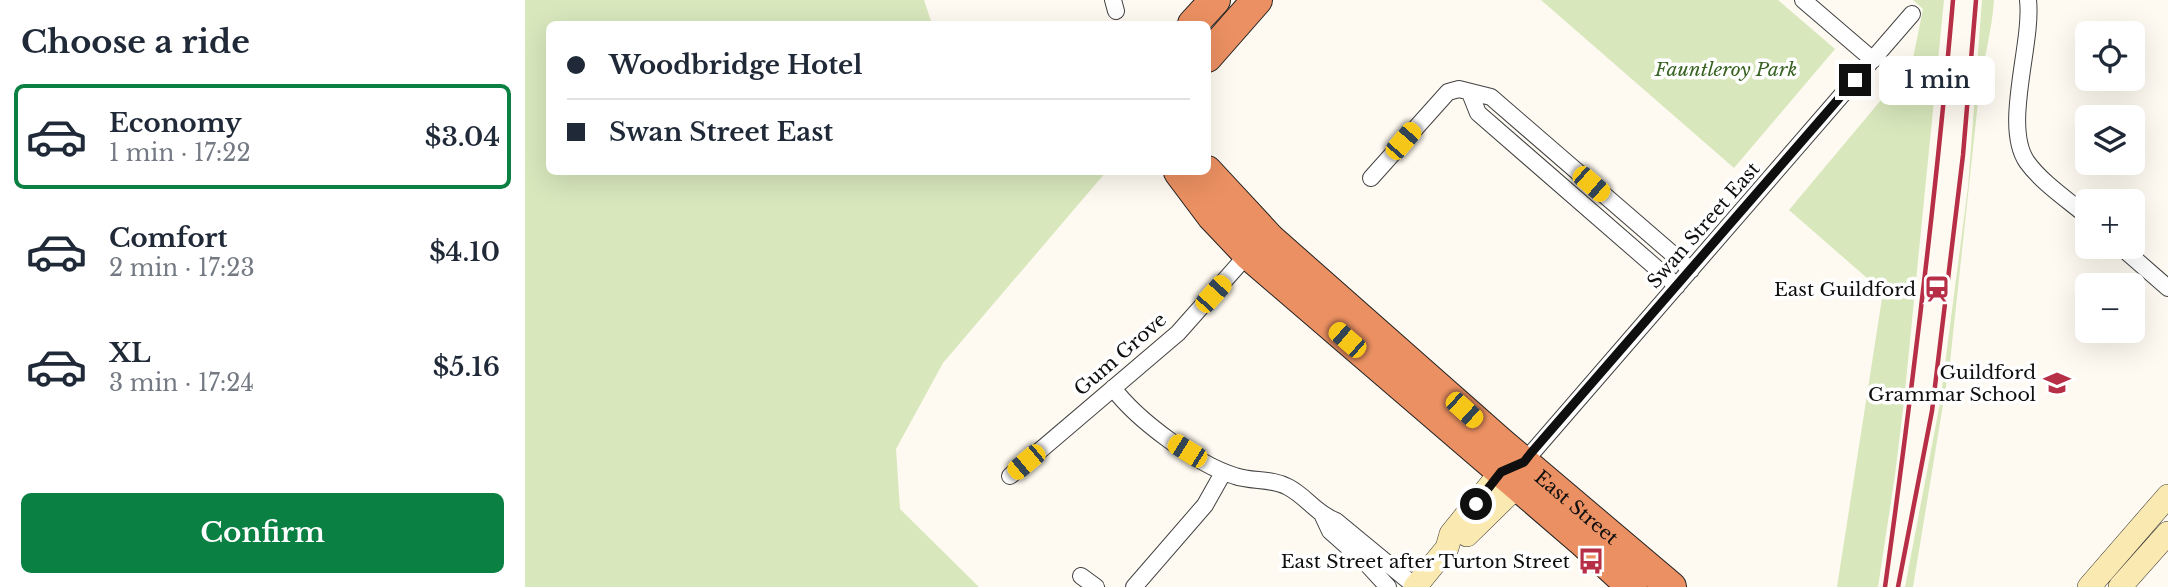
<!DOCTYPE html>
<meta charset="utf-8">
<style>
body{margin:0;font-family:"Libre Baskerville",serif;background:#f2f2f3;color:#1f2937;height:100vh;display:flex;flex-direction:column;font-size:26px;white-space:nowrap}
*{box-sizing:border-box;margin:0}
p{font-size:23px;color:#747a83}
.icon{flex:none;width:38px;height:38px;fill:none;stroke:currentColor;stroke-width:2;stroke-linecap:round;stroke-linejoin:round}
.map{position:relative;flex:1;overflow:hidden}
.drawer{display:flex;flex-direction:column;background:#fff;width:525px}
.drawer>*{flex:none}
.banner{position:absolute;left:21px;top:21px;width:665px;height:154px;border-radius:10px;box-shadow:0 7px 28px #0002;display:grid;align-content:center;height:154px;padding:0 21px;background:#fff}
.fabs{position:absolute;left:1550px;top:21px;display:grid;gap:14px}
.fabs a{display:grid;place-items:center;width:70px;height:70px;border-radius:10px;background:#fff;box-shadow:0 7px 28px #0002;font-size:35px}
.end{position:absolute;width:32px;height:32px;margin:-16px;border:9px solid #0f0f0f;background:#fff;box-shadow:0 0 0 4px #fff}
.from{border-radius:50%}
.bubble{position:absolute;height:49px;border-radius:10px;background:#fff;box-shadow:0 7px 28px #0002;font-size:23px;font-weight:600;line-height:49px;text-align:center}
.car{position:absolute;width:21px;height:42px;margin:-21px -10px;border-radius:9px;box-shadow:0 0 5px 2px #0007;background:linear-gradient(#f5c518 24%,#345 0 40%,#f5c518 0 76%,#345 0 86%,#f5c518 0)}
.banner b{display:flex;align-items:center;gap:24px;height:66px;font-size:26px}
.banner b+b{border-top:2px solid #e0e1e3}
.banner i{width:18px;height:18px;background:#1f2937}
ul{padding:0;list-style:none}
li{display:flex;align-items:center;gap:21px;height:105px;margin:0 14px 10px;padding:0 7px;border:4px solid transparent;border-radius:10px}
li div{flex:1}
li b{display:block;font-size:26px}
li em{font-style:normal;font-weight:600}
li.current{border-color:#0b8043}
li>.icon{width:63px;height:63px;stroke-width:1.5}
h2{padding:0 21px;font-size:32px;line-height:84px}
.action{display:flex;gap:14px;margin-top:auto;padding:14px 21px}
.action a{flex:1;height:80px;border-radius:10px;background:#0b8043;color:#fff;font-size:28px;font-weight:600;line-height:80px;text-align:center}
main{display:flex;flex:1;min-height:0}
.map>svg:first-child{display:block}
</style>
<main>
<section class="drawer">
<h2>Choose a ride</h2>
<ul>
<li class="current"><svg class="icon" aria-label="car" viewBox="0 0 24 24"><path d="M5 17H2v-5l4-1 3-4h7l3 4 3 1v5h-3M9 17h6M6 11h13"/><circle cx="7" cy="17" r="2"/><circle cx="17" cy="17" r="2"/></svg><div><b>Economy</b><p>1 min · 17:22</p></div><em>$3.04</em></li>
<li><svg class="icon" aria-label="car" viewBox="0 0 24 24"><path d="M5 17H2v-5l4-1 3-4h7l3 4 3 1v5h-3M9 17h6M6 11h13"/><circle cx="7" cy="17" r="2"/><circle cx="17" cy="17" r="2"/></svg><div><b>Comfort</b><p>2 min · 17:23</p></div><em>$4.10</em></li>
<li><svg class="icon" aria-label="car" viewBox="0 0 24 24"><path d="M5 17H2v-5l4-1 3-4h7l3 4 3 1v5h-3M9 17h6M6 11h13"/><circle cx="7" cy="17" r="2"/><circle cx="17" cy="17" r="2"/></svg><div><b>XL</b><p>3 min · 17:24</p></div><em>$5.16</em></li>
</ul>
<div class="action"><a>Confirm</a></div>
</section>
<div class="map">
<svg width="1643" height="587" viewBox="0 0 1643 587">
<rect width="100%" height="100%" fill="#fefaf1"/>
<path fill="#d8e7bc" d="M0,0H399L407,24H24V172H581L418,363L371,449L375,509L454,587H0Z
M1016,0H1253L1310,49L1209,168Z
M1388,0H1419L1379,401L1370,475L1353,587H1312L1358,292L1264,210L1387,63L1398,9Z
M1457,0H1469C1467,31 1458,62 1454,93L1425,362L1388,587H1380L1415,403L1443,187Z"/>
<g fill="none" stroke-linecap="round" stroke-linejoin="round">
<g stroke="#424242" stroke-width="18">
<path id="street" d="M588,0L591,11
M1278,0L1348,60
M1503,0C1508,44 1477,126 1502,162C1517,183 1543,200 1563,217
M945,93L953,113L1152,286
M846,178L923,92L934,89L966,97L1166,270
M1596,247L1643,288
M588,388C612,420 671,464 710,476C727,482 747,478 763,487C781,496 790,513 811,521L891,587
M999,462L1387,14
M485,476L653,333L723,254
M798,516L805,531L841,563L863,587
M556,576L571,587
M609,587L680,505L698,473"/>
</g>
<g stroke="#313131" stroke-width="24">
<path id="secondary" d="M942,535L992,486L996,472
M890,587L922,548L926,534L976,472L990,466
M1564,587L1643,496
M1595,587L1643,533"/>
</g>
<g stroke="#202020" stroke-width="32">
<g id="highway">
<path d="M668,24L690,0"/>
<path d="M682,57L732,0"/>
<path id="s1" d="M682,171L745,239L976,443L1146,587"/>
<path d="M654,172L687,216L723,254L1056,540L1107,587"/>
</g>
</g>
<use href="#street" stroke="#fff" stroke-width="16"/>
<use href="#secondary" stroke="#fae9b1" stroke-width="23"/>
<use href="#highway" stroke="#eb9062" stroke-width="30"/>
<path stroke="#b72f46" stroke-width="4.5" d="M1360,587C1387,392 1411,196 1428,0
M1373,587L1407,411L1438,155L1451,0"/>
</g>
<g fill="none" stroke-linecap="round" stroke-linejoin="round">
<path stroke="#0f0f0f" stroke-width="9" d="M951,504L976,472L999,462L1006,453L1330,80"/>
</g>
<defs>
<g id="station-bare" transform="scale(2.1)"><path d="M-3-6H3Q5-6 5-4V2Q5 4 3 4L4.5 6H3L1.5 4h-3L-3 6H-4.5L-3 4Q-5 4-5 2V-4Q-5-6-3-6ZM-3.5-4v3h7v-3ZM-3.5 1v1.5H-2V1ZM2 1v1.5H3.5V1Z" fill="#b72f46" stroke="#fff" stroke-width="2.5" paint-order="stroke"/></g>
<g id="school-bare" transform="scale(2.1)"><path d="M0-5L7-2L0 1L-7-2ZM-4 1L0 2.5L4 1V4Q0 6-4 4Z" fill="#b72f46" stroke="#fff" stroke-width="2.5" paint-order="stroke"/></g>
<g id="bus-bare" transform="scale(2.1)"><path d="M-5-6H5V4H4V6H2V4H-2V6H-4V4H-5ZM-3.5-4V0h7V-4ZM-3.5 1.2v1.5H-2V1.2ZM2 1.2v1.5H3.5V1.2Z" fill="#b72f46" stroke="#fff" stroke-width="2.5" paint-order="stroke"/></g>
</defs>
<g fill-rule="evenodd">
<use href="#station-bare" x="1412" y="289"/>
<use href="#school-bare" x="1532" y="383"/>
<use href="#bus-bare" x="1066" y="561"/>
</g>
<g text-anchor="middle" stroke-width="7" stroke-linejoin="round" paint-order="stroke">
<g font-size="19" font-style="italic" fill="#386322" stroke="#fff">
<text x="1201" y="76">Fauntleroy Park</text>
</g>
<g font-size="19" fill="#0f0f0f" stroke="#fff">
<text transform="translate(1178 225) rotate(-49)" y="7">Swan Street East</text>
<text transform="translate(595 354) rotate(-41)" y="7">Gum Grove</text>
<text dy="7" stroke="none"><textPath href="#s1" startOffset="500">East Street</textPath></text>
</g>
<g font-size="19" fill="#0f0f0f" stroke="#fff" text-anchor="end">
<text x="1391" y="296">East Guildford</text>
<text x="1511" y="379">Guildford<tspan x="1511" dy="22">Grammar School</tspan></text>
<text x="1045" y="568">East Street after Turton Street</text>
</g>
</g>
</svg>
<div class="fabs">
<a><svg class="icon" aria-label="locate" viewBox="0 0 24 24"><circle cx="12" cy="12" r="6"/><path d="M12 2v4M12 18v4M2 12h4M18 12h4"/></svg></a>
<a><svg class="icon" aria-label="layers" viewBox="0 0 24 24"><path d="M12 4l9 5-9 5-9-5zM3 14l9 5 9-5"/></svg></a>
<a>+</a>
<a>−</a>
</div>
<i class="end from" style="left:951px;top:504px"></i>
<i class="end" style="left:1330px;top:80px"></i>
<div class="bubble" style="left:1354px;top:56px;width:116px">1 min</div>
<i class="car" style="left:878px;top:141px;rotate:41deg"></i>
<i class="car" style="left:1066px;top:184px;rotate:131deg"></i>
<i class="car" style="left:688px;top:294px;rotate:42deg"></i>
<i class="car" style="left:822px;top:340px;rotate:311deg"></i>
<i class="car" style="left:939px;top:410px;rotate:132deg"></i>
<i class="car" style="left:662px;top:451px;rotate:302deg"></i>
<i class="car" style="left:501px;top:462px;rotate:230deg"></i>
<div class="banner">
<b><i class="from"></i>Woodbridge Hotel</b>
<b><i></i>Swan Street East</b>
</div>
</div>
</main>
